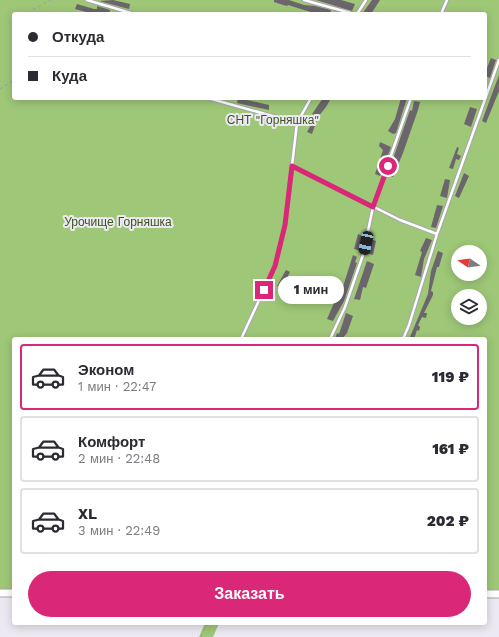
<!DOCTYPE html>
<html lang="ru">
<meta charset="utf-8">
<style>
body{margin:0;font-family:"Work Sans",sans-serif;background:#f7f7f7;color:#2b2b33;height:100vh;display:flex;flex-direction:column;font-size:15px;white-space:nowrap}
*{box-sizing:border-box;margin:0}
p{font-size:13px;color:#7c7c81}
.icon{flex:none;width:22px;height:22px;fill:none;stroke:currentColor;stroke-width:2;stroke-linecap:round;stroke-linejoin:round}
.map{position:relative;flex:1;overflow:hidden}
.side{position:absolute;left:12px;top:337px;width:475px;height:288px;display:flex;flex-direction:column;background:#fff;border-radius:4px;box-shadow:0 2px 10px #0003}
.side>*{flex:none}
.guide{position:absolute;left:12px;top:12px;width:475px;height:88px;border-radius:4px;box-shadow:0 2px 10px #0003;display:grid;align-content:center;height:88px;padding:0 16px;background:#fff}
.needle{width:26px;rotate:283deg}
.buttons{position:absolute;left:451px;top:245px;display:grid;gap:8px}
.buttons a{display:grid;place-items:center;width:36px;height:36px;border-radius:50%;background:#fff;box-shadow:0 2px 10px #0003;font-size:20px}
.end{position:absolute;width:18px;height:18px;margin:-9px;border:5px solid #db2777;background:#fff;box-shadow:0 0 0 2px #fff}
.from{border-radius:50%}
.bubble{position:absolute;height:28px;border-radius:14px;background:#fff;box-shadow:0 2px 10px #0003;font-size:13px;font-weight:800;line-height:28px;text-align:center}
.car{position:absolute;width:12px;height:24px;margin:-12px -6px;border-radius:5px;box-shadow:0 0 3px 1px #0007;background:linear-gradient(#222 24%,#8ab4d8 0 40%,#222 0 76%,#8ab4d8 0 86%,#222 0)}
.guide b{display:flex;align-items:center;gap:14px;height:38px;font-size:15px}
.guide b+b{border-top:1px solid #e1e1e2}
.guide i{width:10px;height:10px;background:#2b2b33}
ul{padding:7px 0 0;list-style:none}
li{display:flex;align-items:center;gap:12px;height:66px;margin:0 8px 6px;padding:0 8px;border:2px solid #e1e1e2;border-radius:4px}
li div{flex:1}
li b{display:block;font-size:15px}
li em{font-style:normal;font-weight:800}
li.active{border-color:#db2777}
li>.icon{width:36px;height:36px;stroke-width:1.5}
.action{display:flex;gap:8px;margin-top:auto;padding:8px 16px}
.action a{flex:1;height:46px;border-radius:24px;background:#db2777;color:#fff;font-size:16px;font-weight:800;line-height:46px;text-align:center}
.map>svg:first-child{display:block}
</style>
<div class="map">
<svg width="499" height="637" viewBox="0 0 499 637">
<rect width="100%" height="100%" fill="#ece9f2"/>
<path fill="#9ec777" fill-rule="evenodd" d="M0,0H499V593H485V339H14V593H0ZM14,14H485V98H14ZM458,252H480V274H458ZM458,296H480V318H458Z
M205,623H219L213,637H199Z"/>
<path fill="#6c666c" d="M113,0L130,4L129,9L99,1Z
M274,0H289L304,5L315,6L331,10L330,14H317L288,5L287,6L283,5L274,2Z
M316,0H341L355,4L352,11Z
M372,0H380L371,14H362Z
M77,4L94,9H97V6L110,10L109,14H94L75,9Z
M491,58L496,60L490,78L485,76V73Z
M499,75V91L486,123L482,121Z
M238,98L269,105V110L237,103Z
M323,98L330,100L326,107L318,117L312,134L307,132L316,116L312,114Z
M401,98H407L396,133L393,134L388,131L395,119Z
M414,101L420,102L418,110L403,153L393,177L387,176L410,110L412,111Z
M470,107L477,109L471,127L464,124Z
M380,142L391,147L380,176L375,174L383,150L379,146Z
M457,147L459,148L457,154L461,156L459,160L456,159L453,169L449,168Z
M464,173L469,176L459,198L455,196Z
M445,179L450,180L447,198L440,196Z
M437,205L443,206L436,228L431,227Z
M358,234L364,237L361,251L354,249Z
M426,238L432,240L424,259L421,277L415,275L422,252L420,251Z
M371,239L376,241L373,255L366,253Z
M438,251L443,253L439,267H437L431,291L433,292V295L424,313H427L426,318L422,317L418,325L420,327L419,331L417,330L414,339L410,337L428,294L431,271Z
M353,255L357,257L355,262L357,263L344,301L333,321L327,319L334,303H335L340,296Z
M367,261L374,264L366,288L363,287L360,300L354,299Z
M286,270L290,272L282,288L277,286Z
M346,313L353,316L347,333L342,339H335L337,333L339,334Z"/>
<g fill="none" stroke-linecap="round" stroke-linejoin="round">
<g stroke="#a8a5ae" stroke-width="4.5">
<path id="lane" d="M87,0L134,14
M304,0L354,14
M357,14L366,0
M441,14L447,0
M208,98L297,123
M292,166L400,220L437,234
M241,339L275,266L285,225L297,123L311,98
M330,339L345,307L363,255L373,207L411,98
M403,339L409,325L437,234L499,60"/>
</g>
<g stroke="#a8a5ae" stroke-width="9">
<path id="secondary" d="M0,593H14
M485,594H499"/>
</g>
<path stroke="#9e9ca2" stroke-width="1" stroke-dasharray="3 3" stroke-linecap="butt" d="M29,14L32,10L51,0
M0,89L14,80
M201,637L207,623"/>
<use href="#lane" stroke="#fff" stroke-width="2.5"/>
<use href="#secondary" stroke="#fff" stroke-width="7"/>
</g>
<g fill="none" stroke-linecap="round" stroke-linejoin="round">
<path stroke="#db2777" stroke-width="5" d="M264,290L275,266L285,225L292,166L373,207L388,166"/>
</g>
<g text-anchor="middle" stroke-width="4" stroke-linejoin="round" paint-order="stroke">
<g font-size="12" fill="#3b551d" stroke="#ece9f2">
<text x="273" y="124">СНТ "Горняшка"</text>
<text x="118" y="226">Урочище Горняшка</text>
</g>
</g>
</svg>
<div class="buttons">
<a><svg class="needle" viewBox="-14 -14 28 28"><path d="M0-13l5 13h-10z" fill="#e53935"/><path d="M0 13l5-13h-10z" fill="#7c7c81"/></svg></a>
<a><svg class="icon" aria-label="layers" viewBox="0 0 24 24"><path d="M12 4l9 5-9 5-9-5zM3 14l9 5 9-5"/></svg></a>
</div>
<i class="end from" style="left:388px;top:166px"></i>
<i class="end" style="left:264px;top:290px"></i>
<div class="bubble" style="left:278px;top:276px;width:66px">1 мин</div>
<i class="car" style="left:366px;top:243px;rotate:192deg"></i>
<div class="guide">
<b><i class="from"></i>Откуда</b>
<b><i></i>Куда</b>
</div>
<section class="side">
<ul>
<li class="active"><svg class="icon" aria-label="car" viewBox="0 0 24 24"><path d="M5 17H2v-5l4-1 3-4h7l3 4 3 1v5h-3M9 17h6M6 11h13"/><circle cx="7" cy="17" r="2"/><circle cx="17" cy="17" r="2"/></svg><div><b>Эконом</b><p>1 мин · 22:47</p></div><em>119 ₽</em></li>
<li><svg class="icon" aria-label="car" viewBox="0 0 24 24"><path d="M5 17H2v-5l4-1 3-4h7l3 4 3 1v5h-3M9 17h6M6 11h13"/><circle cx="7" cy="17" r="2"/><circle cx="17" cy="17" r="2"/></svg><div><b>Комфорт</b><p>2 мин · 22:48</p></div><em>161 ₽</em></li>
<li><svg class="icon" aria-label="car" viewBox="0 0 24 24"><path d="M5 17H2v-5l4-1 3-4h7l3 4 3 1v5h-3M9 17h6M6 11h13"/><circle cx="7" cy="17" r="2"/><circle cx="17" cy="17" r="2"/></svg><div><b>XL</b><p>3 мин · 22:49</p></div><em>202 ₽</em></li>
</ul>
<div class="action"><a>Заказать</a></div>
</section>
</div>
